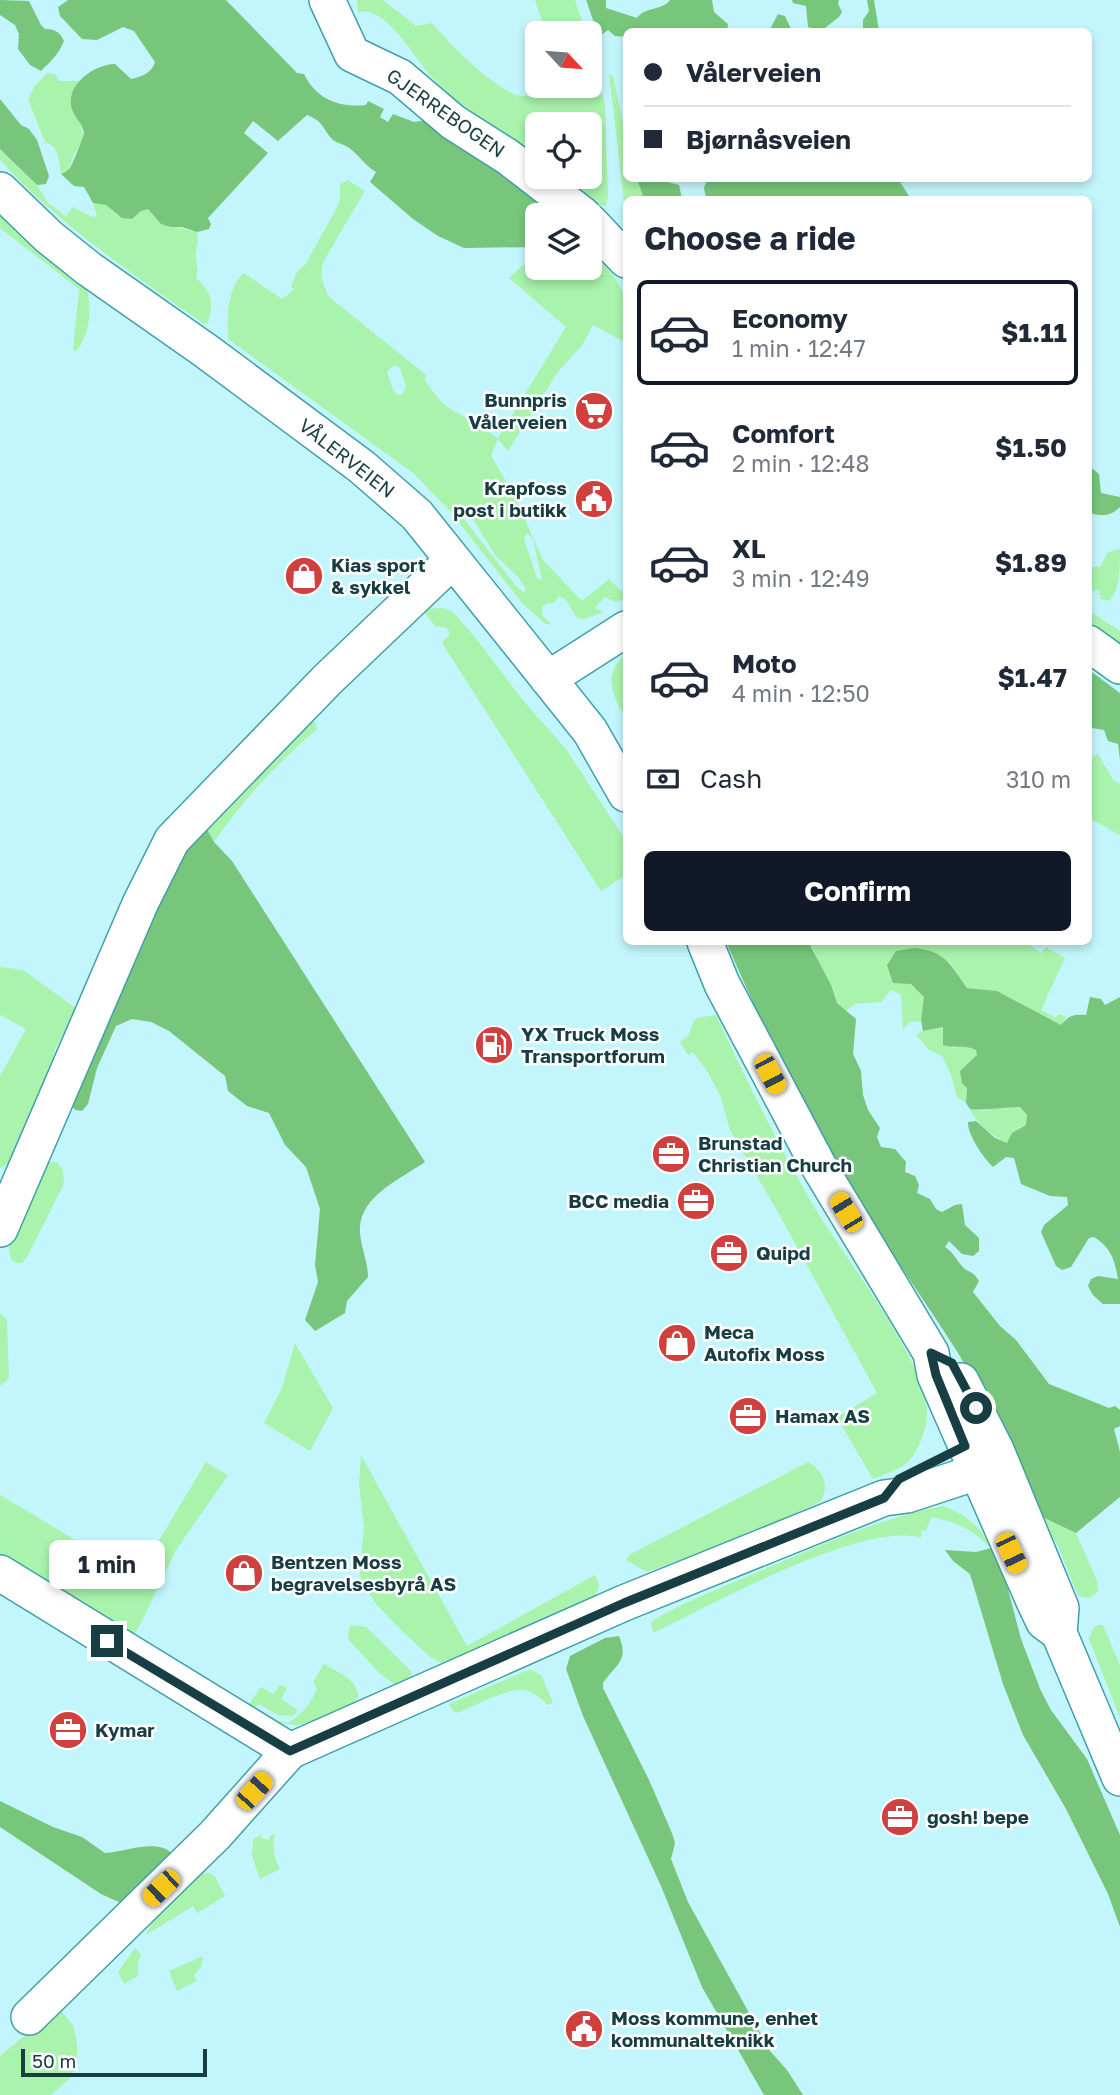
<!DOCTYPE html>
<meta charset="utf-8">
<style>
body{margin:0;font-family:"Golos Text",sans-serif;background:#f2f2f3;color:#1f2937;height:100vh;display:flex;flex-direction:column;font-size:26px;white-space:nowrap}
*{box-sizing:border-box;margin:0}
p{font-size:23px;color:#747a83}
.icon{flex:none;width:38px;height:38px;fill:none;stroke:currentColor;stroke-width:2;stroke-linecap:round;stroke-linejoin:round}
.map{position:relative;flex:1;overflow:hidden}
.panel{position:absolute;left:623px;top:196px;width:469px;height:749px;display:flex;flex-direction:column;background:#fff;border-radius:10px;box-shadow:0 4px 10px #0003}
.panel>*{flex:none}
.guide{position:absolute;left:623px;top:28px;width:469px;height:154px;border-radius:10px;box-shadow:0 4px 10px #0003;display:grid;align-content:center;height:154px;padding:0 21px;background:#fff}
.needle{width:46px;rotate:116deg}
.tools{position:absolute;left:525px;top:21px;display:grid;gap:14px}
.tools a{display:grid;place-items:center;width:77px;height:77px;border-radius:10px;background:#fff;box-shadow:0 4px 10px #0003;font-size:35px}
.scale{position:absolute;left:21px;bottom:18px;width:186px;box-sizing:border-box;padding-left:7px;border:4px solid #173e42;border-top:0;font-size:19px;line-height:24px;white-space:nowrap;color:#173e42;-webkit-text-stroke:5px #fff;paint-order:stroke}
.end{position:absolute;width:32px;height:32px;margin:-16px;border:9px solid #173e42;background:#fff;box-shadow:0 0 0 4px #fff}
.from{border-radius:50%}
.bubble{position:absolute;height:49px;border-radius:10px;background:#fff;box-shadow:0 4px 10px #0003;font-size:23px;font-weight:700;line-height:49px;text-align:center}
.car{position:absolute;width:21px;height:42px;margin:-21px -10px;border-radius:9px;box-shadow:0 0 5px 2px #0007;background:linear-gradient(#f5c518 24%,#345 0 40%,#f5c518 0 76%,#345 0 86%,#f5c518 0)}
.guide b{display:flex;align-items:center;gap:24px;height:66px;font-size:26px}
.guide b+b{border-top:2px solid #e0e1e3}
.guide i{width:18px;height:18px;background:#1f2937}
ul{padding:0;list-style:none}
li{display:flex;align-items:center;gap:21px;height:105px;margin:0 14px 10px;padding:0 7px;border:4px solid transparent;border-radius:10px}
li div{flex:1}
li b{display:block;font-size:26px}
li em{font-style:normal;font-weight:700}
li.selected{border-color:#111827}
li>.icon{width:63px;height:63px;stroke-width:1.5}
h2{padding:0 21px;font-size:32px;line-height:84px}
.pay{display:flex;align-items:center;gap:18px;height:77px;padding:0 21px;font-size:26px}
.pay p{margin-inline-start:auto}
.action{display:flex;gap:14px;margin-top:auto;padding:14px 21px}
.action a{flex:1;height:80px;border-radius:10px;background:#111827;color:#fff;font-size:28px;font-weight:700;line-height:80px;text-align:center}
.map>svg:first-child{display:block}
</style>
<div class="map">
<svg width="1120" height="2095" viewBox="0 0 1120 2095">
<rect width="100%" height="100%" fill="#c3f6fc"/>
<path fill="#a9f3ac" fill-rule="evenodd" d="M357,0H383L416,26L432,23C448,42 498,94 522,96C533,96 540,93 547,86H590V47L605,105L608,195L606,206L600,205L565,177H590V124H537V155C501,129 457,108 428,73C414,57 383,2 358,13Z
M535,0H575L586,33H546Z
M47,73L55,74L59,81H80L71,95L84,137L73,157L69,169L61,174L58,155L54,147L45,142L28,99L34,87Z
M609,74L613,76L626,137V178L637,179L644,199L626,200V219Z
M0,149L37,185L48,203L66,216L73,207L92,217L97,216L93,203L106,205L122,218L132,219L141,211L148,208L161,224L197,232C199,242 196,246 196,255C196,265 199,269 196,278C212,293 214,301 208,323L204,324C133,274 59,225 0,160Z
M348,180L365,191L323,262L321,277L328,296L426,375L425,381L443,404L498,438L566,327L509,278L523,265L537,262V268H590V257C605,259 624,289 626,303C629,316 627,331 626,343L593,325L583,344L557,373L508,451L498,439L491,455L516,499L543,560L582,601L609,579L621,591L626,588V599L615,602L605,597L595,608L604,612L584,619L577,618L566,600L559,596L554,603H547L543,606L541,614L552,625L544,623L523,604L449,510L413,473L228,339C227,317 227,288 244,273L282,299L294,290L291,286L297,272L305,265L334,213L340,200V184ZM394,365L400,368L406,387L402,395H397L393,390L387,372ZM463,511L473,519L496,556L518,577L526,589L524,593L516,586L460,514ZM527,533L533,539L542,580L537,578L524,539Z
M0,209L87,289C92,311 90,333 76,352L73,350L79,289L0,228Z
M1120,549C1120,567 1120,591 1109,601L1101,599L1099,590L1089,591V567H1100L1108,552Z
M443,608L454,613L475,637L522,699L566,749L626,841V875L601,891L442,643L450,634L447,628L435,626L422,609Z
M1088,610L1120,631V651L1089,628Z
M626,655V719C613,697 601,672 626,655Z
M310,722H315L317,729C278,763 242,800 214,842L203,822Z
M1098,754L1114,781L1120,784V835L1089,818V759Z
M810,942H1025L1041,953L1046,947L1065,958L1041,1010L1056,1018L1058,1014L1066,1017L1061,1025L997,991L967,988L950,962L911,983L925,997L921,1021L910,1022L903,1030L901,995L891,990L881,1002L855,1004L846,1011L834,999Z
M0,967L23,970L77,1009L55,1049L46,1082L16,1155L9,1163L0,1168V1076L26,1029L0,1015Z
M716,1015C745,1078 776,1140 810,1200C838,1249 929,1363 927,1414C927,1428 918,1453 907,1463C898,1470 884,1474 873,1479L838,1419L839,1416L877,1393L779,1214L730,1130L720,1095L707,1071L693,1052L688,1055L680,1042L689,1035L693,1022L697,1018Z
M943,1027L944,1037L952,1048C961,1047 973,1043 978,1055L960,1071L967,1088L966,1103L957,1097L951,1075L942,1056L929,1050L916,1035L923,1031Z
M1002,1107H1020L1027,1115L1026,1125L1019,1128L1007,1143C993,1136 976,1124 970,1109L984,1111Z
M51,1162H56L62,1168L64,1181L62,1188L27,1257L22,1263H16L11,1260L8,1243L43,1165Z
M0,1313L7,1320L9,1378L0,1386Z
M295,1343L333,1408L310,1451L264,1423L282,1388Z
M361,1455L467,1646L595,1575L599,1586L595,1596L528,1634L445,1665L430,1657L404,1633L376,1604L362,1583L360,1574L364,1526L359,1485Z
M206,1462L228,1475L176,1550L139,1627L132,1637L0,1556V1495L137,1577Z
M808,1462C824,1471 830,1487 820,1502L745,1536L647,1572L626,1560L629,1555Z
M944,1506C967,1516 980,1525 991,1548C971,1529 959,1523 932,1517L926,1530L921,1531V1538C864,1520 709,1606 653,1633L651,1622C682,1602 719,1589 753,1574C815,1548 878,1518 944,1506Z
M1038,1515L1076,1533L1097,1581L1098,1592L1090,1598L1078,1596L1058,1546Z
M350,1625L366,1627L411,1671L412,1681L398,1687L379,1673L348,1639Z
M1099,1625H1103L1120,1665V1718L1089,1639L1094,1627Z
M182,1662L249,1704L261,1687L273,1694L280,1685L287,1688L281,1699L298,1710L293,1716L278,1715L259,1704L255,1707L279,1721L288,1723C302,1715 311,1703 317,1689L313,1682L324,1664C337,1672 359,1680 358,1697L351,1706L314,1721L297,1725L278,1723L179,1664Z
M530,1669L542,1676L553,1703L548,1705C542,1699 533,1691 524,1690C507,1688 474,1706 458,1713L453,1711L449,1704Z
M275,1833C272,1846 273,1857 280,1869L260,1879L252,1856L253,1840L262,1834L261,1838L269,1840L270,1836Z
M204,1873H210L215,1877L225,1896L197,1913L193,1906L146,1935C156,1911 183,1887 204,1873Z
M135,1948L141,1954L138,1962V1976L124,1984L118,1972Z
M203,1956L201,1967L194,1975L197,1981L177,1991L169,1971Z
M61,2011L73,2025L77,2043V2068L69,2079L51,2095H0V2056L53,2012Z"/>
<path fill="#77c67b" d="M0,0L29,1L41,25L45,29C55,29 60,32 64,41C59,54 51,61 41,71L30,65L18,49L19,34L15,25L0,15Z
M68,0H226L297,73L304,74C316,99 339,108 366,105L368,101L384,109L380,117L388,122L393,114L414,122L426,120L566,215H537V247L464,248L438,236L413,219L370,182L376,172C364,165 358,153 346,146C340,143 336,143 331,138C321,126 324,122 307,115L278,141L253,121L244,133L268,153L208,218L211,224L209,229L197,232L182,227H171L161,224L148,209L141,211L132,219L122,218L106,205L93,203L84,187L74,186L61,174C64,173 68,170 70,168C72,165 84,136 84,133C83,124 74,117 72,109C64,85 95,64 115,64L131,79C141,77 152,73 155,62L134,31L123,27L97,40L82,39L60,16L58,7Z
M586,0H606V8L637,18C646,6 662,11 670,0H712L714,12L728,24L727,31L626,32V37L615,36L608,30L599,37Z
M792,0H839L838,4L842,12L839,17L821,31L808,27L806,6L793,3Z
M867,0H874L879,31H863V20L869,11Z
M778,14L785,16L792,31H769Z
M0,99L21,125L29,129L37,140L49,176L46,184L37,185L0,149Z
M637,179H664L663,181L679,185L682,199H644Z
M707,179H898L911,199H706L704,188Z
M1088,465L1099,474L1101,493L1120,497V507C1110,517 1102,516 1089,513Z
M1089,670L1120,693V760L1118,744L1108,741L1104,730L1092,728L1089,733Z
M203,822L214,842L232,861L425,1162C402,1178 362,1195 360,1227C359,1244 368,1260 368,1277L347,1301L345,1313L315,1331L305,1320L318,1282L315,1265L320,1209L306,1167L285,1145L269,1113L247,1106L228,1091L225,1076L169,1031L151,1022L132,1019L116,1026L97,1068L88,1104L82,1111L75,1110L71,1104L170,873Z
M726,942H810L811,947L831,985L837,1003L856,1019L853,1054L861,1071L863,1095L868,1110L880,1128L877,1137L881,1147L895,1149L906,1162L905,1172L915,1176L919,1185L917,1193L930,1199L936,1209L942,1212L955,1205L962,1204L965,1225L979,1238V1251L973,1256L962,1254L949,1241L945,1247C954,1253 955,1258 961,1265C968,1274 972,1269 979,1281L973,1292L1000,1326L1016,1340L1049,1384L1109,1408L1115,1406L1120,1410V1426L1114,1429L1120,1452V1497L1076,1533L1038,1515C1012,1461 989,1404 958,1353C914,1284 866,1218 825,1148C787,1082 757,1011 726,942Z
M915,948C945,951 951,965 967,988L997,991L1061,1025C1069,1015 1074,1014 1086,1015L1090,997L1101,999L1105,1005L1120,997V1304H1103L1093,1295L1088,1286L1091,1279L1098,1276L1118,1279C1115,1261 1111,1247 1094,1237L1089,1238L1071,1267L1062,1270L1056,1266L1041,1232L1044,1225L1068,1205L1067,1197L1050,1196L1021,1184L1014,1158L1006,1157L993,1167C984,1159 967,1134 968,1122L976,1121L995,1138L1007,1143L1012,1133L1026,1125L1027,1115L1020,1107C1002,1107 987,1111 970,1109L966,1103L967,1088L962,1083L960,1071L977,1055L976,1050C965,1044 955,1049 943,1045V1027L923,1031L921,1021L924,997L911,984L893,983L887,965L896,951Z
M991,1548L1003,1570L1021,1639L1041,1691L1051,1710L1087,1759L1120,1835V1927L1108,1894L1066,1809L1023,1735L1003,1684L970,1574L953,1561L945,1550L976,1552Z
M619,1636C629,1661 617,1663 603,1683V1688L649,1780L672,1833L675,1843L671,1859L688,1902L770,2051L787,2070L803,2095H764L702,1987L661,1886L583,1716L566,1669L570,1656L605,1638Z
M0,1801L53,1827L82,1837L105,1853C124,1852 160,1837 173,1855L121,1903L101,1894L0,1827Z"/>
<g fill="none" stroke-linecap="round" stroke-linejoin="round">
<g stroke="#429fa9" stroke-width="38">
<path id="minor" d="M327,0L352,54L400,77L453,122L508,157L583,215
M0,190L49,237L89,269L206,351L362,467L417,515L590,731L626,794
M590,222L626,260
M1088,643L1120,666
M548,679L626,629
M705,942L722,984L818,1165L931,1353L935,1375L1034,1601L1044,1622L1059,1633
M0,1229L140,904L172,840L327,680L452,561
M961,1381L996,1450L1061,1608L1059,1633L1120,1778
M0,1573L290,1751
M29,2017L215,1835L290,1751L624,1603L884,1498L907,1495L977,1472L996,1450"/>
</g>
<use href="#minor" stroke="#fff" stroke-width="35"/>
</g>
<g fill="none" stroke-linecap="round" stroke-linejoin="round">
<path stroke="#173e42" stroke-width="9" d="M107,1641L290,1751L624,1603L884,1498L899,1479L965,1446L936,1375L931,1353L952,1363L976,1408"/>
</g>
<defs>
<g id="supermarket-disc" transform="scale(2.0125)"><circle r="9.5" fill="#cf403e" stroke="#fff"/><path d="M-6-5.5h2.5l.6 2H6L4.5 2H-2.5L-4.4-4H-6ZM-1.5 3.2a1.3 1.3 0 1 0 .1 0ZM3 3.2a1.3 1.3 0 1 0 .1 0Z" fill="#fff"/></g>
<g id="civic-disc" transform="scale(2.0125)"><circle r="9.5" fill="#cf403e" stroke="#fff"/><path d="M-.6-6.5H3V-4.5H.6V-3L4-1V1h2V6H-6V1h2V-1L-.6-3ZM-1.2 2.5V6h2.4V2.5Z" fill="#fff"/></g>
<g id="shop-disc" transform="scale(2.0125)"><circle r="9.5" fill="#cf403e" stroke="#fff"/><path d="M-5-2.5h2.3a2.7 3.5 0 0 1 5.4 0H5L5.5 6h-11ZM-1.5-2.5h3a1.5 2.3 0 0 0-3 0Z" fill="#fff"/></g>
<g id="fuel-disc" transform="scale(2.0125)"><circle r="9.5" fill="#cf403e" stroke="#fff"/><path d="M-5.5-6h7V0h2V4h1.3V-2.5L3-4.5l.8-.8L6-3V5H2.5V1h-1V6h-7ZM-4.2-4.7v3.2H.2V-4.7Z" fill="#fff"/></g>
<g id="office-disc" transform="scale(2.0125)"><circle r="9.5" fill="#cf403e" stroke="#fff"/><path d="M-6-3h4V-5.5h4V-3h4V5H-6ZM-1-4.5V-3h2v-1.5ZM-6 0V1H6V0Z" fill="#fff"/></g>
</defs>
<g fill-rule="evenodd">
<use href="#supermarket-disc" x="594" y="411"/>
<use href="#civic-disc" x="594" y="499"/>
<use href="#shop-disc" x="304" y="576"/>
<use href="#fuel-disc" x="494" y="1045"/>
<use href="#office-disc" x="671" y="1154"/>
<use href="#office-disc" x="696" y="1201"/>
<use href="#office-disc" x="729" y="1253"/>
<use href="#shop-disc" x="677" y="1343"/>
<use href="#office-disc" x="748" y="1416"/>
<use href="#shop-disc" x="244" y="1573"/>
<use href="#office-disc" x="68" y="1730"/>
<use href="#office-disc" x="900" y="1817"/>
<use href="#civic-disc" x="584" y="2029"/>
</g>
<g text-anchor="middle" stroke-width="5" stroke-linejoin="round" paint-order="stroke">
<g font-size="19" fill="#173e42" stroke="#fff">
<text transform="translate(446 113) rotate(35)" y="7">GJERREBOGEN</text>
<text transform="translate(347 458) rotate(38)" y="7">VÅLERVEIEN</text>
</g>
<g font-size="19" font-weight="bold" fill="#173e42" stroke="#fff" text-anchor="start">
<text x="567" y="407" text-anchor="end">Bunnpris<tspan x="567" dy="22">Vålerveien</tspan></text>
<text x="567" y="495" text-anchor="end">Krapfoss<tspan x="567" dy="22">post i butikk</tspan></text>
<text x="331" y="572">Kias sport<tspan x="331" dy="22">&amp; sykkel</tspan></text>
<text x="521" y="1041">YX Truck Moss<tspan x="521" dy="22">Transportforum</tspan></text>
<text x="698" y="1150">Brunstad<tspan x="698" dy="22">Christian Church</tspan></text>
<text x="669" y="1208" text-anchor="end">BCC media</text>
<text x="756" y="1260">Quipd</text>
<text x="704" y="1339">Meca<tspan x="704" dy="22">Autofix Moss</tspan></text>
<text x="775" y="1423">Hamax AS</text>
<text x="271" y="1569">Bentzen Moss<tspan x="271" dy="22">begravelsesbyrå AS</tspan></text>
<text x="95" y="1737">Kymar</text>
<text x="927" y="1824">gosh! bepe</text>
<text x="611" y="2025">Moss kommune, enhet<tspan x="611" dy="22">kommunalteknikk</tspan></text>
</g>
</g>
</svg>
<div class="tools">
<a><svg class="needle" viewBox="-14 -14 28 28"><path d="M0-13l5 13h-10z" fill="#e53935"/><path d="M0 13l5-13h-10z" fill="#747a83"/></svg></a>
<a><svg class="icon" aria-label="locate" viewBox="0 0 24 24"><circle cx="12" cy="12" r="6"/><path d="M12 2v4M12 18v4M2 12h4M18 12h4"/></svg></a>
<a><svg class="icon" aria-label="layers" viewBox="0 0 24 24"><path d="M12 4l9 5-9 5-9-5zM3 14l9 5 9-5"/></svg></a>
</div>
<div class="scale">50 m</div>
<i class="end from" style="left:976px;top:1408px"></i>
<i class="end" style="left:107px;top:1641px"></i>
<div class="bubble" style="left:49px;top:1540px;width:116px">1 min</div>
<i class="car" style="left:770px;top:1074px;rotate:152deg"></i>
<i class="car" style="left:846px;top:1212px;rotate:329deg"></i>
<i class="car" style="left:1011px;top:1553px;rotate:155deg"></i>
<i class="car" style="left:254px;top:1791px;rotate:42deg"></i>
<i class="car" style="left:161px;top:1888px;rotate:226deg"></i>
<div class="guide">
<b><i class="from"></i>Vålerveien</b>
<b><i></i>Bjørnåsveien</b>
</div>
<section class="panel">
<h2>Choose a ride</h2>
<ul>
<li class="selected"><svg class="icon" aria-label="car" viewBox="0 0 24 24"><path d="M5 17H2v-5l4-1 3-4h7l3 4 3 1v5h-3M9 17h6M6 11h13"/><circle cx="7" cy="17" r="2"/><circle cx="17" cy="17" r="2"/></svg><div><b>Economy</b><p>1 min · 12:47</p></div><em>$1.11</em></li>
<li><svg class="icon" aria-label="car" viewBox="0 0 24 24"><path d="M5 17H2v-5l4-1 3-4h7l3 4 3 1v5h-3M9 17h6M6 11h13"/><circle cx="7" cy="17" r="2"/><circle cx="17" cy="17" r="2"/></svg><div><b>Comfort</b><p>2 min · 12:48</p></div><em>$1.50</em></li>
<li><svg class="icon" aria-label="car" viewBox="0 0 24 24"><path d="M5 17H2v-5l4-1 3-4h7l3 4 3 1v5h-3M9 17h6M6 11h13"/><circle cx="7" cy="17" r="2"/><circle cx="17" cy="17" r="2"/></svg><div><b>XL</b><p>3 min · 12:49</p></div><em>$1.89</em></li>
<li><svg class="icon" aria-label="car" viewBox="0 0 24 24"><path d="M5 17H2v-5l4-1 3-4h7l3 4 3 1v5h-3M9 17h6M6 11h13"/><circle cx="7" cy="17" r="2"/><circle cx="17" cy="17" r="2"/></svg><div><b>Moto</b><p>4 min · 12:50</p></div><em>$1.47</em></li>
</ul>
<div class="pay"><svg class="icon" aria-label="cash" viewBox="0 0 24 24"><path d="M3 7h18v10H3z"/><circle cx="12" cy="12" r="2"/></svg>Cash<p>310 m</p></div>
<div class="action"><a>Confirm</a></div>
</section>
</div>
